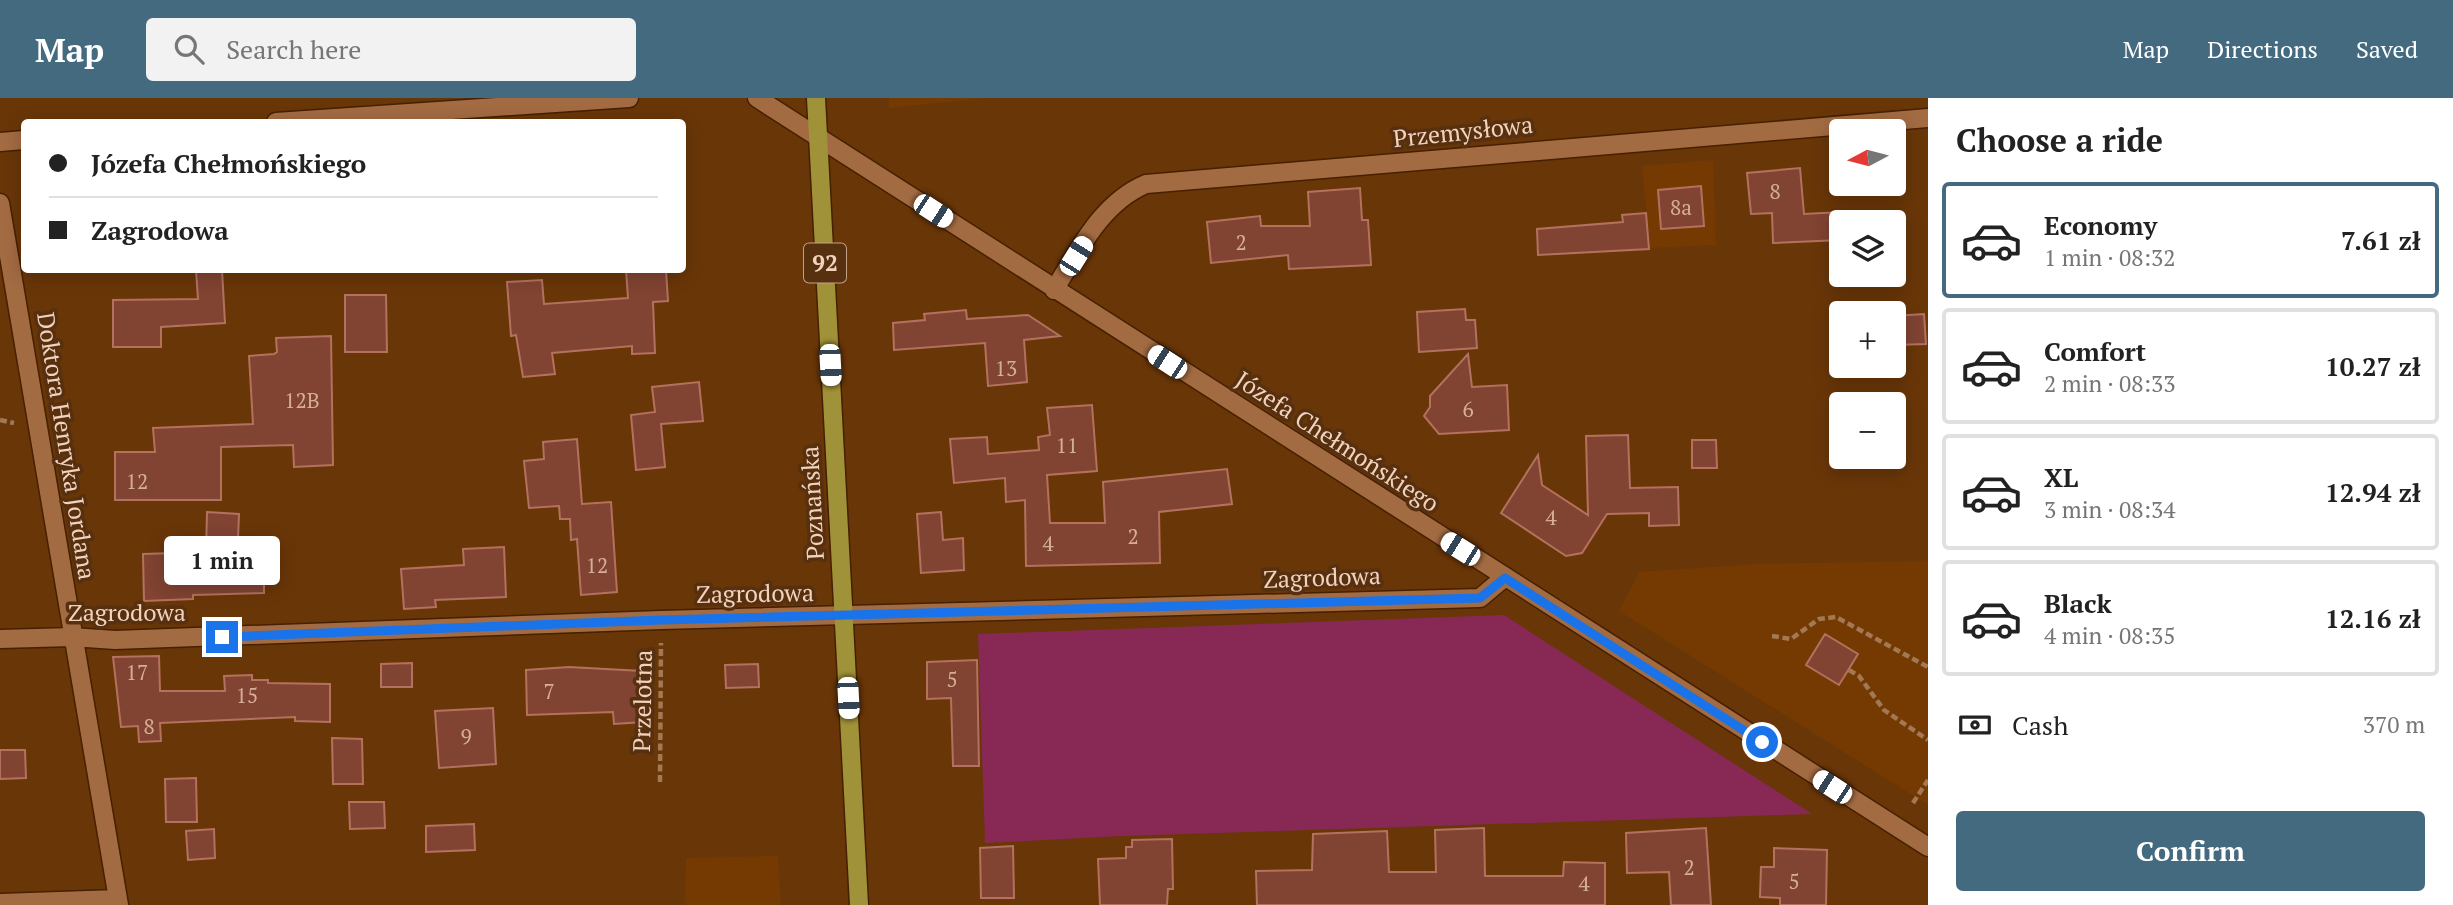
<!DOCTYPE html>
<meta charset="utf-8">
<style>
body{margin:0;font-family:"PT Serif",serif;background:#f2f2f2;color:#222;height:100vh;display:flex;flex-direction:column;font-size:26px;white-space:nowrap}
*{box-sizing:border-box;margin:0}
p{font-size:23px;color:#767676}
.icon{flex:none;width:38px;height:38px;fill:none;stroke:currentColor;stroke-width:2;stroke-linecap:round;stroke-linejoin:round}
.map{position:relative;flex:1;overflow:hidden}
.drawer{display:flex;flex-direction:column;background:#fff;width:525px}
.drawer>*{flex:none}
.top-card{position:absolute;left:21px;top:21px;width:665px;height:154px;border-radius:7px;box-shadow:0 4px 18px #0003;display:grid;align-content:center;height:154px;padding:0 28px;background:#fff}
.needle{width:46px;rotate:263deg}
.buttons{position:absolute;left:1829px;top:21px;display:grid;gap:14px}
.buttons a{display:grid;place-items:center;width:77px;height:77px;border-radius:7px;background:#fff;box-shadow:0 4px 18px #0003;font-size:35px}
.end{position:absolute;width:32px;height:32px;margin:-16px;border:9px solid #1a73e8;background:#fff;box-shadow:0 0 0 4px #fff}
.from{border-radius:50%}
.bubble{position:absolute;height:49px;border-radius:7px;background:#fff;box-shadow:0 4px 18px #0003;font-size:23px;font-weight:700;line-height:49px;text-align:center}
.car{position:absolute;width:21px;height:42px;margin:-21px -10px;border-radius:9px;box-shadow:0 0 5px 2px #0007;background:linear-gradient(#fff 24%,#345 0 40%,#fff 0 76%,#345 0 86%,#fff 0)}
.top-card b{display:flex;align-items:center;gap:24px;height:66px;font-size:26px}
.top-card b+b{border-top:2px solid #e0e0e0}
.top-card i{width:18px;height:18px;background:#222}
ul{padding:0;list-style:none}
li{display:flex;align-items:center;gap:21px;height:116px;margin:0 14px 10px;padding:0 14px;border:4px solid #e0e0e0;border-radius:7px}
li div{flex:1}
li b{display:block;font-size:26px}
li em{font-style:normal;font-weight:700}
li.selected{border-color:#446a80}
li>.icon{width:63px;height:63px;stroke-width:1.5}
h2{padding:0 28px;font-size:32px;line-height:84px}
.pay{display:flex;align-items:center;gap:18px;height:77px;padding:0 28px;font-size:26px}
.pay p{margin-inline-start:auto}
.primary-button{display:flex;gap:14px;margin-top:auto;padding:14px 28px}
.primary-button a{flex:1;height:80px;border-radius:7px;background:#446a80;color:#fff;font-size:28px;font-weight:700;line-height:80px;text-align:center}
header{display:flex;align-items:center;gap:42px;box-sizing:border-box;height:98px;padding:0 35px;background:#446a80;color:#fff}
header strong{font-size:33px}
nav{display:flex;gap:38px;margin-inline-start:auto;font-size:24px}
.search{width:490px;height:63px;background:#f2f2f2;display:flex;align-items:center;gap:18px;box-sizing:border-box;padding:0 24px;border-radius:7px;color:#767676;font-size:26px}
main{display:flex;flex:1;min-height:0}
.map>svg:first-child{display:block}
</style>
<header>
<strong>Map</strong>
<div class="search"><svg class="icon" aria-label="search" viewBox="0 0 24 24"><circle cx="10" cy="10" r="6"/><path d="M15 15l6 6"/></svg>Search here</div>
<nav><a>Map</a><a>Directions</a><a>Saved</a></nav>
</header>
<main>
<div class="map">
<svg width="1928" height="807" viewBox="0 0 1928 807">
<rect width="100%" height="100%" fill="#693608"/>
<path fill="#743a02" d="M889,0H986L889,10Z
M1713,62L1716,147L1650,150L1642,68Z
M1928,463V707L1619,513L1639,474L1756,466Z
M778,758L781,807H685L686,760Z"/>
<path fill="#872954" d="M1504,517L1812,716L1121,738L985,745L978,536Z"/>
<path fill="#814332" stroke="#b4715e" stroke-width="2" d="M1800,70L1804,116L1841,114V142L1773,145L1772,115L1751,116L1747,75Z
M1701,88L1704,128L1661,131L1658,92Z
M1360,90L1362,122H1368L1371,167L1289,171L1288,157L1211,165L1207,124L1260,118L1261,128H1310L1308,94Z
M1646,115L1649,151L1538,157L1537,131L1623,124L1622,117Z
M196,172H222L225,225L161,229V249H113V202L198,201Z
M626,172H666L668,203L653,204L655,255L632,256V248L552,255L555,276L523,279L516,237L511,238L507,184L542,182L544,206L628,200Z
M345,197H386L387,254H345Z
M1465,211L1466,222H1475L1477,250L1419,254L1417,214Z
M966,212L967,221L1028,217L1060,238L1024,242L1027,284L988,288L985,245L894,252L893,225L925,222L924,216Z
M1924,216L1926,246L1894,247V218Z
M331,238L333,367L294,369L293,347L221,349V402H115V354H155L153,330L253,326L249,258L274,256L277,254L276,240Z
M1468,256L1472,289L1507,287L1509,332L1439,336L1424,318L1430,309V298Z
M699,284L703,323L661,326L665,369L636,372L631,317L655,314L652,289Z
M1092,307L1097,373L1047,377L1050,425H1105L1103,384L1227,371L1232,406L1159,414L1160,465L1026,468L1025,402L1006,404L1005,380L954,385L950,341L987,339L988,356L1039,352L1038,339L1050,337L1047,310Z
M1628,337L1630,390L1678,389L1679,427L1649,428V415L1607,416L1582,455L1566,458L1501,415L1538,357L1542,387L1588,417L1586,338Z
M577,341L582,406L611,404L617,494L581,497L577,441L571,442L570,421H560L559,408L529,410L524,363L544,361L543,344Z
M1692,342H1716L1717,370H1692Z
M207,414L239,416L237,465H264V495L193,497V501L144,503L143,456L206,454Z
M941,414L943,442L963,440L964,472L921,475L917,416Z
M504,449L506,499L435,502L436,509L404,511L401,471L464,467L463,451Z
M1825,536L1858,556L1839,587L1806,567Z
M159,558L160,593H225L224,578L252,577V582H268V585L330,586V624L295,623V619L160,625L161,643L139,644L138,628L121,629L113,559Z
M977,562L979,668H953L951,600L927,601V564Z
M412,565V589H381V566Z
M758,566L759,589L726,590L725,567Z
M569,569L642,573L644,624L614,626L613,614L527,617L526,572Z
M493,610L496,666L439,670L435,613Z
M332,640L362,641L363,686H333Z
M0,652H25L26,680L0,681Z
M196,680L197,724H166L165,681Z
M349,704H384L385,730L350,731Z
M474,726L475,752L426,754V728Z
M1484,730L1485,778H1563L1564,764L1605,765V807H1257L1256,773L1312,772L1313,736L1387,733L1389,774H1436L1435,732Z
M1706,730L1711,807H1671L1669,774L1627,775L1626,735Z
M214,731L215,760L188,762L186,733Z
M1172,741L1173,791H1168L1167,807H1100L1098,761L1126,760V749H1132V742Z
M1013,748L1014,800H981L980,750Z
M1774,750L1827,752L1826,807H1780V800L1760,799L1761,769H1774Z"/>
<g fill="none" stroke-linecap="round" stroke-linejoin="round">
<g stroke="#462000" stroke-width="21">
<path id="minor" d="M757,0L1928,749
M276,24L629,0
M0,44L24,42
M0,105L119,807
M1054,192C1079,152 1101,105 1146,86L1928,20
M0,541L72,539L115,542L661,522L1480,500L1505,479
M0,805L118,801"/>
</g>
<g stroke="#462000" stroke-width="21">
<path id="major" d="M816,0L859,807"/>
</g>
<path stroke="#a37855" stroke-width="4.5" stroke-dasharray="7 3.5" stroke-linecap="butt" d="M0,322L14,325
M1772,538L1791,541L1819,521L1836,519L1928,569
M1849,572L1859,578L1884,612L1928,642
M660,684L661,545
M1913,705L1928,682"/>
<use href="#minor" stroke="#a36b42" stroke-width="18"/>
<use href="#major" stroke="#a09238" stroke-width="18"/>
</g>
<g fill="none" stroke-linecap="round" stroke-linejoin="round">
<path stroke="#1a73e8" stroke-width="9" d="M222,539L661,522L1480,500L1505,480L1762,644"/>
</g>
<g text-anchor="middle" stroke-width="7" stroke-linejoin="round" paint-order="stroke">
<g font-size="21" fill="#d5ae9a">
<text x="1775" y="101">8</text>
<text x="1681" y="117">8a</text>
<text x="1241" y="152">2</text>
<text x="1006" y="278">13</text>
<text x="302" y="310">12B</text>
<text x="1468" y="319">6</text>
<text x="1067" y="355">11</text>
<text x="137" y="391">12</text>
<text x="1551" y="427">4</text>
<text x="1133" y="446">2</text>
<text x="1048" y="453">4</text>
<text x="597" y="475">12</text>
<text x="137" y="582">17</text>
<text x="952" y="589">5</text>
<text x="549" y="601">7</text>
<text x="247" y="605">15</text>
<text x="149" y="636">8</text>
<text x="466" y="646">9</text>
<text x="1689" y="777">2</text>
<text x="1794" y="791">5</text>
<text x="1584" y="793">4</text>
</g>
<rect fill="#573010" stroke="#c3a189" stroke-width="2" x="804" y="145.5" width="42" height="39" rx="5"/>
<g font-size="23" font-weight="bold" fill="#f1d2bd">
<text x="825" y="173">92</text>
</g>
<g font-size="24" fill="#f1d2bd" stroke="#573010">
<text transform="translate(1463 34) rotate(-6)" y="8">Przemysłowa</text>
<text transform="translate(1337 344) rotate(33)" y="8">Józefa Chełmońskiego</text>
<text transform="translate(66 348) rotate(81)" y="8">Doktora Henryka Jordana</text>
<text transform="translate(813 405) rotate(-93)" y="8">Poznańska</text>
<text transform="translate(1322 480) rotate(-2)" y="8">Zagrodowa</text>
<text transform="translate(755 496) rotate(-1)" y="8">Zagrodowa</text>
<text x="127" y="523">Zagrodowa</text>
<text transform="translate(643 603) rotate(-89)" y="8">Przelotna</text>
</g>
</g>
</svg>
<div class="buttons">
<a><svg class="needle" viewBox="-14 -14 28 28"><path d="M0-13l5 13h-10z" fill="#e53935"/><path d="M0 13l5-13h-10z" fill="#767676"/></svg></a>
<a><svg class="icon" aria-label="layers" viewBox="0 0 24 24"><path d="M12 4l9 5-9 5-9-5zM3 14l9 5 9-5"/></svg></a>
<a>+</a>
<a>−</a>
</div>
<i class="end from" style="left:1762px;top:644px"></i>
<i class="end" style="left:222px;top:539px"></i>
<div class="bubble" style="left:164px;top:438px;width:116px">1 min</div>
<i class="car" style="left:933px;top:113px;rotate:123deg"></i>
<i class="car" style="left:1076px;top:158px;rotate:32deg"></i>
<i class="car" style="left:1167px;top:264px;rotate:303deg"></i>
<i class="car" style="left:830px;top:267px;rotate:177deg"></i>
<i class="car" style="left:1460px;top:451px;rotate:302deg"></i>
<i class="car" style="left:848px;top:600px;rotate:177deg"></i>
<i class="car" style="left:1832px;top:689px;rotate:303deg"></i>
<div class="top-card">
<b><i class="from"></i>Józefa Chełmońskiego</b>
<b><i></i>Zagrodowa</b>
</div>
</div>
<section class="drawer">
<h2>Choose a ride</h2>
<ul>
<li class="selected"><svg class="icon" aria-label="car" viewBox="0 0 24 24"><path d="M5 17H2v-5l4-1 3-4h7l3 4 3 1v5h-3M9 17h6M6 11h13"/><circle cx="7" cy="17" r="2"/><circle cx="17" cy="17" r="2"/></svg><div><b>Economy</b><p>1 min · 08:32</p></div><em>7.61 zł</em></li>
<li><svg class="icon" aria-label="car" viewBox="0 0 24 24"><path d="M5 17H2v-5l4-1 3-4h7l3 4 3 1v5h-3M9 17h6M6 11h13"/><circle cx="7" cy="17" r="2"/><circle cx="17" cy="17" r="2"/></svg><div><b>Comfort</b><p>2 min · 08:33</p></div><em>10.27 zł</em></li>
<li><svg class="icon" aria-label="car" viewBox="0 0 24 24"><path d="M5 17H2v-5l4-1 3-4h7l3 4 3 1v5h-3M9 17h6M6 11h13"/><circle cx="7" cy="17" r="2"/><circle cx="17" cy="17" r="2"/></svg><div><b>XL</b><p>3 min · 08:34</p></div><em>12.94 zł</em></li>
<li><svg class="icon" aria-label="car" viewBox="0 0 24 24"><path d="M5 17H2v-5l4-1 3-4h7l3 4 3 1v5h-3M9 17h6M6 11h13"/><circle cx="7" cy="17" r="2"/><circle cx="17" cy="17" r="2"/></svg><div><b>Black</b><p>4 min · 08:35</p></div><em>12.16 zł</em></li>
</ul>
<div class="pay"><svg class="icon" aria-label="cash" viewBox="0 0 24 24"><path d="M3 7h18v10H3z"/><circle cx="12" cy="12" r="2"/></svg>Cash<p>370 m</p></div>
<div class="primary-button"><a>Confirm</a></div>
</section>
</main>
